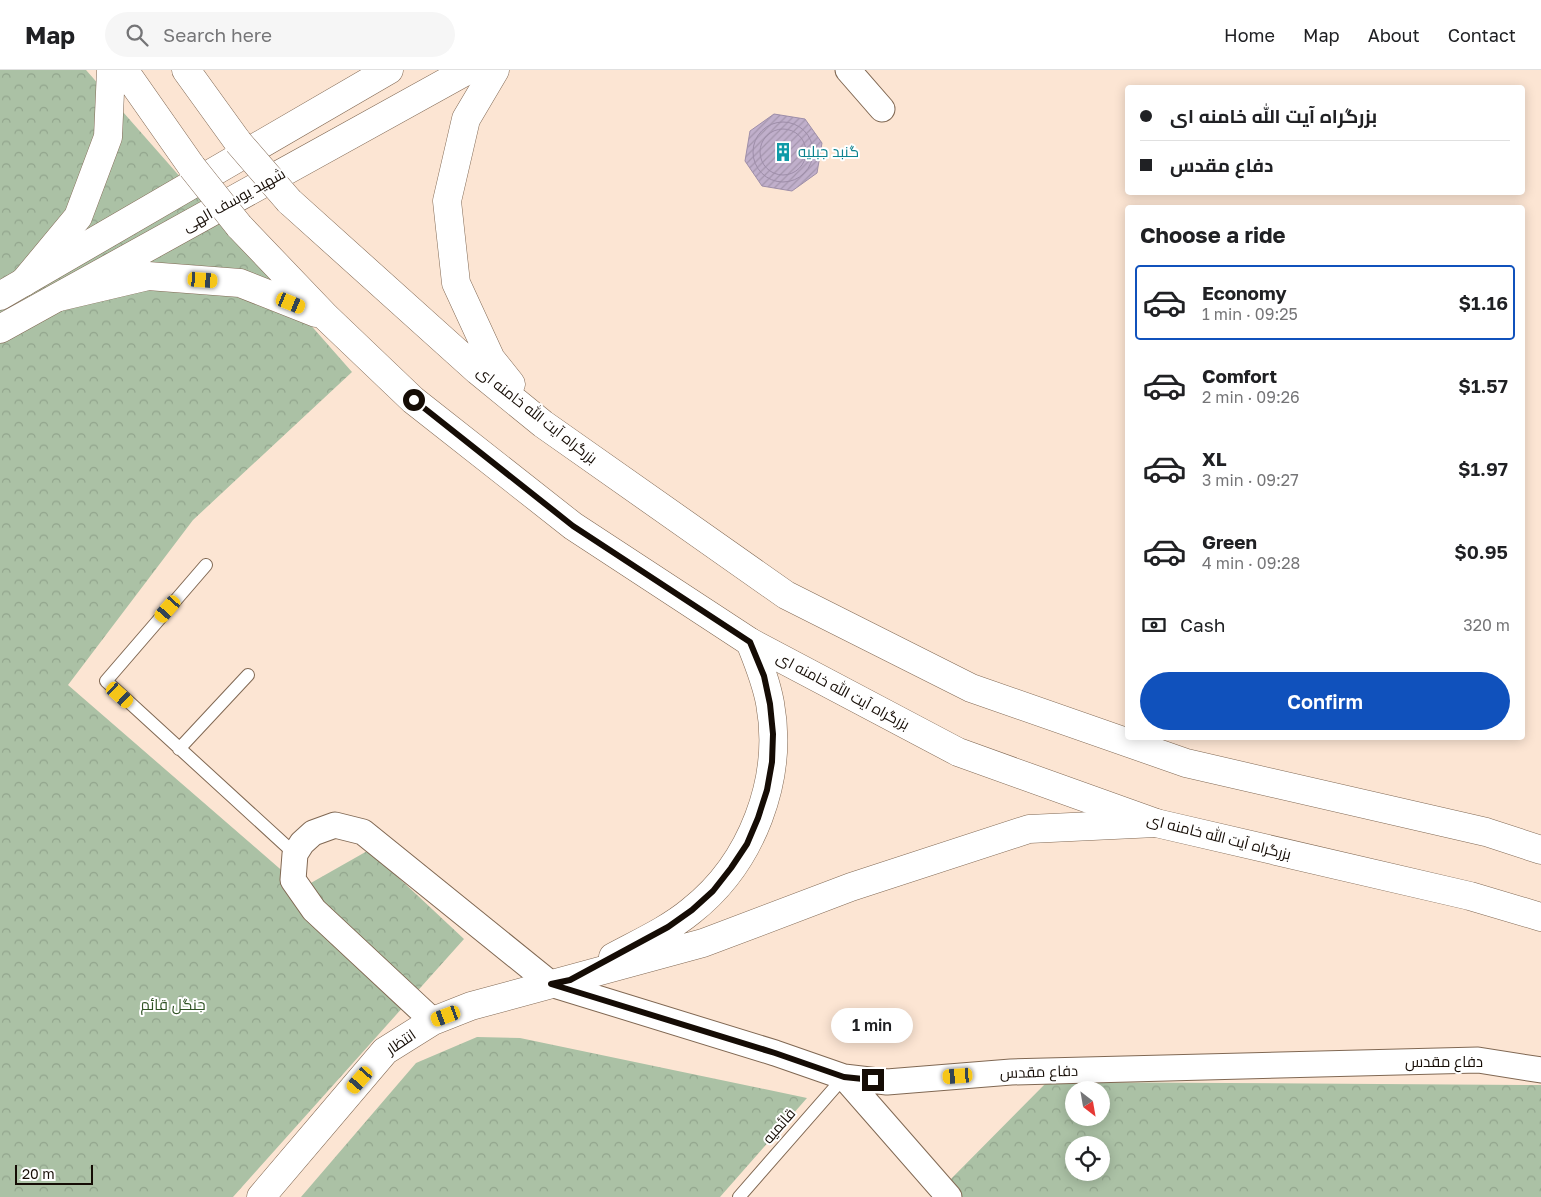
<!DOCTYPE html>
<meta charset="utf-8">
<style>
body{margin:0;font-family:"Golos Text",Cairo,sans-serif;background:#f6f6f6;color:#202124;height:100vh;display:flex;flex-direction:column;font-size:19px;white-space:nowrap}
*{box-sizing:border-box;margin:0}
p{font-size:16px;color:#757577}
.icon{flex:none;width:28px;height:28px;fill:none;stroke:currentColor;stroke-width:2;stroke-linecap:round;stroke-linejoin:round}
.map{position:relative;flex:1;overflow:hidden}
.side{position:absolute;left:1125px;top:135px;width:400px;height:535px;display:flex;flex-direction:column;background:#fff;border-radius:5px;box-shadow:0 2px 12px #0003}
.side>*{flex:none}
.guide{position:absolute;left:1125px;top:15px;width:400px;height:110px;border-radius:5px;box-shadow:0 2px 12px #0003;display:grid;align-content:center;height:110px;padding:0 15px;background:#fff}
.needle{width:32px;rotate:149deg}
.buttons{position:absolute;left:1065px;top:1011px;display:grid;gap:10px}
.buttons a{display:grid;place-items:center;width:45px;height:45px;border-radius:50%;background:#fff;box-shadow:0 2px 12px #0003;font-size:25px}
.scale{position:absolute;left:15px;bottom:12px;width:78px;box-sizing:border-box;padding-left:5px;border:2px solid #150c05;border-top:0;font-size:14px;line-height:18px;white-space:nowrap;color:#150c05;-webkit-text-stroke:4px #fff;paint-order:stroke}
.end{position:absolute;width:22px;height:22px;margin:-11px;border:6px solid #150c05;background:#fff;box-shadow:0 0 0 2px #fff}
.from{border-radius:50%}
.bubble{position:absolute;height:35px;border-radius:18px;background:#fff;box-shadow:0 2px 12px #0003;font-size:16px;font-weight:600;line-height:35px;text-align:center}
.car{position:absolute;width:15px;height:30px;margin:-15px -8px;border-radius:6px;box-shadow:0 0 4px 1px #0007;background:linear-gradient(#f5c518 24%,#345 0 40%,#f5c518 0 76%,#345 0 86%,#f5c518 0)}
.guide b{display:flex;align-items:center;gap:18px;height:48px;font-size:19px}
.guide b+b{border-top:1px solid #e0e0e0}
.guide i{width:12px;height:12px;background:#202124}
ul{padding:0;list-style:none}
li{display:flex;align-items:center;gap:15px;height:75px;margin:0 10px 8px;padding:0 5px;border:2px solid transparent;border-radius:5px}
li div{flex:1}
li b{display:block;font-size:19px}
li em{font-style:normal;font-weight:600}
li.current{border-color:#1051bc}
li>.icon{width:45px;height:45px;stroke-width:1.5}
h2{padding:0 15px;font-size:22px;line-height:60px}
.pay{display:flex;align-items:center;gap:12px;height:55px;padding:0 15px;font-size:19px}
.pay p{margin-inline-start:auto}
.primary-button{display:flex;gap:10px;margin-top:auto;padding:10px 15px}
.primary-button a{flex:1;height:58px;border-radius:30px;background:#1051bc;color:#fff;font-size:20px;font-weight:600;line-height:58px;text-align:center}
header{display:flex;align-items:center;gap:30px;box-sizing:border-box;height:70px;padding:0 25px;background:#fff;border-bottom:1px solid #e0e0e0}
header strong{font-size:24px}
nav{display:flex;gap:28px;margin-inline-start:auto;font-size:18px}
.search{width:350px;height:45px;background:#f6f6f6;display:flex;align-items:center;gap:12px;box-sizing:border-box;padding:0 18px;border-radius:28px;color:#757577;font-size:19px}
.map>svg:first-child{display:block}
</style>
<header>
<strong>Map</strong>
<div class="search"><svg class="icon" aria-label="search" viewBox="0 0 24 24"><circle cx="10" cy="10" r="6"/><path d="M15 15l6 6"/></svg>Search here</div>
<nav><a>Home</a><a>Map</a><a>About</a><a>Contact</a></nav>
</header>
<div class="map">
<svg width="1541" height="1127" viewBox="0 0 1541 1127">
<defs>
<pattern id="forest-crowns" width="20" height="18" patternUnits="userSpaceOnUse" patternTransform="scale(1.25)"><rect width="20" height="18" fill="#abc1a5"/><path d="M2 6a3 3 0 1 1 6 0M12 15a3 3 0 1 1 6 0" fill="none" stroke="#92a58d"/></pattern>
<pattern id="building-hatch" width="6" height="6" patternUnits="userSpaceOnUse" patternTransform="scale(1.25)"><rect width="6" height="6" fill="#c0afcb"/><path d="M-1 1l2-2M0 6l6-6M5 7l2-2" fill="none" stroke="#a495ad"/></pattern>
</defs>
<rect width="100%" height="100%" fill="#fce5d3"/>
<path fill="url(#forest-crowns)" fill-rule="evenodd" d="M0,0H86L352,302L193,450L68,615L302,818L369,780L464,869L233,1127H0Z
M477,967L520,968L807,1028L720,1127H301L416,993Z
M1047,1012L1541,1015V1127H953L943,1117ZM1074,1020H1101V1048H1074ZM1074,1075H1101V1102H1074Z"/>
<path fill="url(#building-hatch)" stroke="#9e8ea9" d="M774,44L805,49L822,73L817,103L792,121L762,116L745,91L750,61Z
M753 82a30 30 0 1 1 60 0a30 30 0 1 1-60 0Z
M760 82a23 23 0 1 1 46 0a23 23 0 1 1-46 0Z"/>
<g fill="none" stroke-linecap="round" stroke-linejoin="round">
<g stroke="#806853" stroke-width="14">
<path id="lane" d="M206,495L106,611L295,784
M179,679L248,605
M739,1127L844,1007"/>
</g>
<g stroke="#806853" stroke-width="27">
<path id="street" d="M848,0L882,39
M433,951L314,840L293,810L295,784L302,773L313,763L335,755L363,762L551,914L775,983L844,1007L887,1012L1011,1002L1478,990L1541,1000
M844,1007L949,1127"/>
</g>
<g stroke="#806853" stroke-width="29">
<path id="secondary" d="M0,226L389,0
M0,259L468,0
M613,887C639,873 668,860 691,841C752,793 784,709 770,633C766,611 758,592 750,572
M261,1127L385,981L433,951L471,936L703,873L851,817L1029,759L1156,753"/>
</g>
<g stroke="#806853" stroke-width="29">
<path id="highway" d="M124,0L192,97
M186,0L238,72
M495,0L466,49L447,131L456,213L491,289L511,314
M289,131L478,301L543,354L786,525L971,618L1186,693L1486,762L1541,780
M239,156L326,247L413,330L573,456L750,572L958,682L1156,753L1470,826L1541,847
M24,212L78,147L108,67L111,0
M59,227L148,206L240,213L316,243"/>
</g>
<use href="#lane" stroke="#fff" stroke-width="12"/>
<use href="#street" stroke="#fff" stroke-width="25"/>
<use href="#secondary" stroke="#fff" stroke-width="28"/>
<use href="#highway" stroke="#fff" stroke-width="28"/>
<g stroke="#806853" stroke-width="29" stroke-linecap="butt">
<path id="highway-bridge" d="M238,72L289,131
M192,97L239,156"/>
</g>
<use href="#highway-bridge" stroke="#fff" stroke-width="28"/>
</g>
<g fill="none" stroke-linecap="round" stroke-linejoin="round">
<path stroke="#150c05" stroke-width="6" d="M414,330L573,456L750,572L764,606L770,634L773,664L772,692L767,720L758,748L747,774L731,798L713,821L692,840L668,857L570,910L551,914L775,983L844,1007L873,1010"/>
</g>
<defs>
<g id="building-bare" transform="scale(1.5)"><path d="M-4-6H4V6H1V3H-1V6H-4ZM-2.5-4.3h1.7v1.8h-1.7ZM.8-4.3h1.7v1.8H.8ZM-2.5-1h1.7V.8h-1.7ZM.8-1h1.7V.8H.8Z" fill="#0f9aa8" stroke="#fff" stroke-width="2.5" paint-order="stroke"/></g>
</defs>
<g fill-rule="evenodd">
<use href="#building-bare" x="783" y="82"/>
</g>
<g text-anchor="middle" stroke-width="4" stroke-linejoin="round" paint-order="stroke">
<g font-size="15" fill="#0d838f" stroke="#fff" text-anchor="start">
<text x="798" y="87">گنبد جبلیه</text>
</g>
<g font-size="15" fill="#150c05" stroke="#fff">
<text transform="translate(234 130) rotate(-29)" y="5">شهید یوسف الهی</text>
<text transform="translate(537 345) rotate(38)" y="5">بزرگراه آیت الله خامنه ای</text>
<text transform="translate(843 621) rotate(28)" y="5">بزرگراه آیت الله خامنه ای</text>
<text transform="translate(1219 767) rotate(14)" y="5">بزرگراه آیت الله خامنه ای</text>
<text transform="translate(401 972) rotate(-34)" y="5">انتظار</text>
<text x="1444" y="997">دفاع مقدس</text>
<text transform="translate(1039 1002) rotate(-2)" y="5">دفاع مقدس</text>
<text transform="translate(779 1056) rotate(-49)" y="5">قائمیه</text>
</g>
<g font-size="15" fill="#2f5223" stroke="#fff">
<text x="173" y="940">جنگل قائم</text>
</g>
</g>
</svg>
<div class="buttons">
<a><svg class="needle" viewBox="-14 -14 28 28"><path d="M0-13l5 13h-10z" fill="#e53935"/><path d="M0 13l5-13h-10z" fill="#757577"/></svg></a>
<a><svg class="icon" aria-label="locate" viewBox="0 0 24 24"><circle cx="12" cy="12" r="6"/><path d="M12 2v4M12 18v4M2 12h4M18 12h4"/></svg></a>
</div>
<div class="scale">20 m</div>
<i class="end from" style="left:414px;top:330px"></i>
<i class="end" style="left:873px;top:1010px"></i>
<div class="bubble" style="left:831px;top:938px;width:82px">1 min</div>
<i class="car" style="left:203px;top:210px;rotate:94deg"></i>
<i class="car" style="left:291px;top:233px;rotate:112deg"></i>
<i class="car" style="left:168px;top:539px;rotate:221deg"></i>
<i class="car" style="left:120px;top:625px;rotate:132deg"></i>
<i class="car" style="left:446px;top:946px;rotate:250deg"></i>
<i class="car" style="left:958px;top:1006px;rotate:266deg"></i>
<i class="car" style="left:360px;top:1010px;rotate:221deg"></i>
<div class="guide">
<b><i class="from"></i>بزرگراه آیت الله خامنه ای</b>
<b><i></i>دفاع مقدس</b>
</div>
<section class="side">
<h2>Choose a ride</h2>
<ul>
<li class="current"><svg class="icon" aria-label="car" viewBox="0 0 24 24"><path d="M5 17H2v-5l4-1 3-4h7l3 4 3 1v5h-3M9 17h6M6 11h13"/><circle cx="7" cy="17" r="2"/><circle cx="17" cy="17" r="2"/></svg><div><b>Economy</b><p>1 min · 09:25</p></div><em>$1.16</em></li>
<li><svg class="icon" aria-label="car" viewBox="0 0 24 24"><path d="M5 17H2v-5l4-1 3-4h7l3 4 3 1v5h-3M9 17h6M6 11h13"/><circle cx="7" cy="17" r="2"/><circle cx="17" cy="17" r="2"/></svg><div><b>Comfort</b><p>2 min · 09:26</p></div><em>$1.57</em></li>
<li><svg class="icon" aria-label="car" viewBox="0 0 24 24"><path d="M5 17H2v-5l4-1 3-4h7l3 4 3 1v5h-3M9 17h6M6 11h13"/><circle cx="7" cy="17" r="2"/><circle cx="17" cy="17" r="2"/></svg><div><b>XL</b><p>3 min · 09:27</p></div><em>$1.97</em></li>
<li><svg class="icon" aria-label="car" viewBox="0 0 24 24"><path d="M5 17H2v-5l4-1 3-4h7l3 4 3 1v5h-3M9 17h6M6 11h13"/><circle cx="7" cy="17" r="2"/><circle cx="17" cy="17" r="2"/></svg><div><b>Green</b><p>4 min · 09:28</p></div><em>$0.95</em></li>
</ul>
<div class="pay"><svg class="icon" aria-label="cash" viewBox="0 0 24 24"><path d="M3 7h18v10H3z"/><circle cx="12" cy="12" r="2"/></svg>Cash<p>320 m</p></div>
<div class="primary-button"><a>Confirm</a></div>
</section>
</div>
